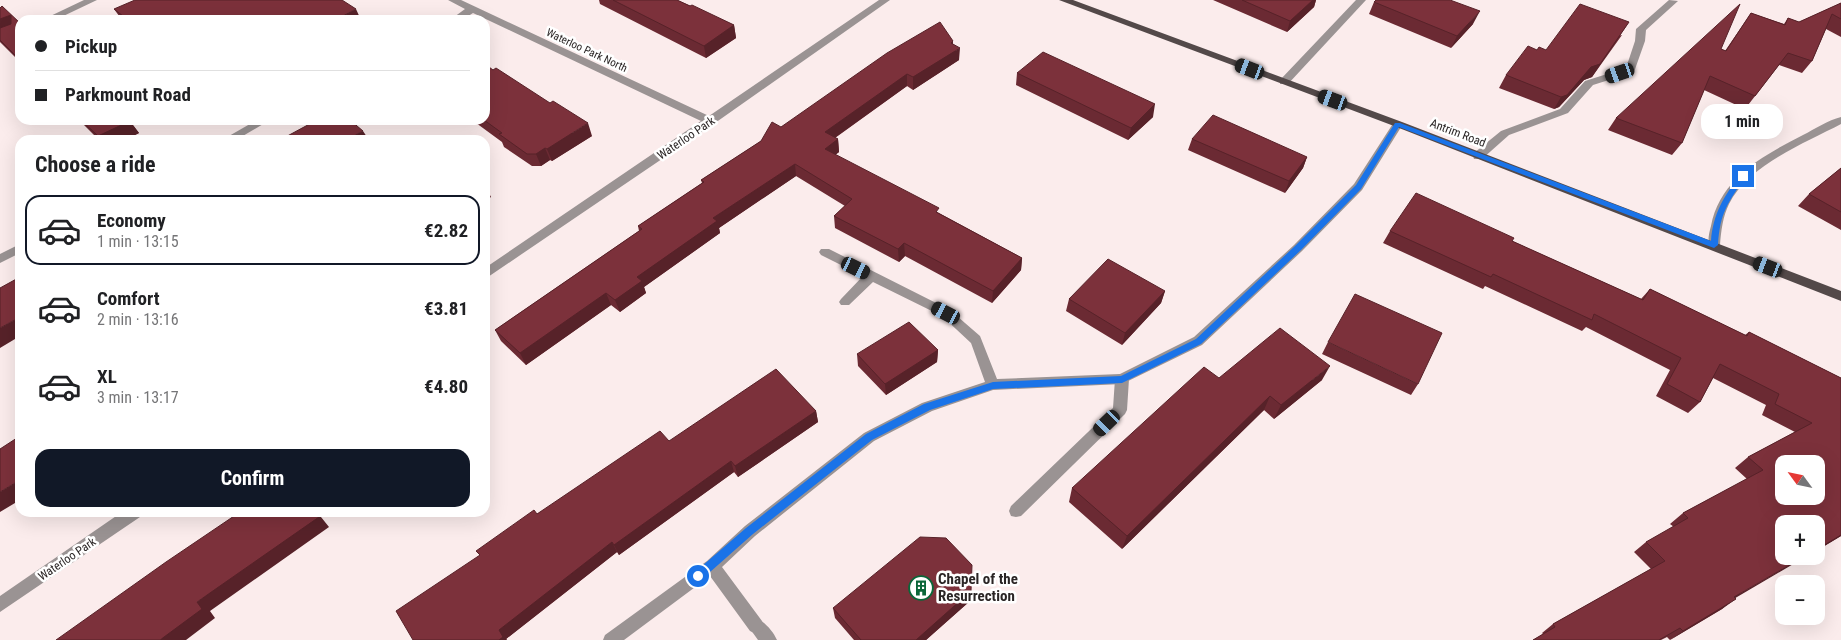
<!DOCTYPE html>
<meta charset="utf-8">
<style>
body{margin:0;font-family:"Roboto Condensed",sans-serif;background:#f2f2f2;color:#202124;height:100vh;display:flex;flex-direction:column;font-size:19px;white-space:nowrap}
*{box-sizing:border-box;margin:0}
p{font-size:16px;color:#757577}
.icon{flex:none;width:28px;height:28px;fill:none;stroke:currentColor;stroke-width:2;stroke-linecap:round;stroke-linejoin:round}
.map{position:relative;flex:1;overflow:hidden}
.sheet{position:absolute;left:15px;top:135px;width:475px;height:382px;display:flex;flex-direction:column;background:#fff;border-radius:15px;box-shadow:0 5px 20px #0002}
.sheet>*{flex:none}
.hud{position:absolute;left:15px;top:15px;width:475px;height:110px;border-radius:15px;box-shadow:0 5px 20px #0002;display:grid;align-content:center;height:110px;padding:0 20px;background:#fff}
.needle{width:32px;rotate:303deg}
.controls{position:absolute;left:1775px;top:455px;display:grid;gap:10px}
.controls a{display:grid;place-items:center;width:50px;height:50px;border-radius:10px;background:#fff;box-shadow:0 5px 20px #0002;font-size:25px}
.end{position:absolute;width:22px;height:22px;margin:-11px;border:6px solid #1a73e8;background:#fff;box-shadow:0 0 0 2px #fff}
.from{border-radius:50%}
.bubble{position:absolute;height:35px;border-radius:15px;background:#fff;box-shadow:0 5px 20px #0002;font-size:16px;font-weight:700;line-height:35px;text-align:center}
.car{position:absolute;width:15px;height:30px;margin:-15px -8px;border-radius:6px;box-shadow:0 0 4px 1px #0007;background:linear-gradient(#222 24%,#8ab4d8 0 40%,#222 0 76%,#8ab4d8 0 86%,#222 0)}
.hud b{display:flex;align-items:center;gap:18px;height:48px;font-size:19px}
.hud b+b{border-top:1px solid #e0e0e0}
.hud i{width:12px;height:12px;background:#202124}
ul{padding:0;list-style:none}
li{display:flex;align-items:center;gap:15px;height:70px;margin:0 10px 8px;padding:0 10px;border:2px solid transparent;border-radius:15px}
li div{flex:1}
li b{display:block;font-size:19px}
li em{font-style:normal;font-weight:700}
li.on{border-color:#111827}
li>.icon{width:45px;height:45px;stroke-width:1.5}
h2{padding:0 20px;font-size:22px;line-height:60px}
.primary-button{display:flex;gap:10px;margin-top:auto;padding:10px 20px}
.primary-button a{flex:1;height:58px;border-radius:15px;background:#111827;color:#fff;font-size:20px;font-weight:700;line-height:58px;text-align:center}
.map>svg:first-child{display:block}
</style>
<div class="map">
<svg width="1841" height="640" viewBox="0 0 1841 640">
<rect width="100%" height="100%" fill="#fbecec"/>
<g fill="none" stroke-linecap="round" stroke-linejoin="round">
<path fill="#9a9393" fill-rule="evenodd" d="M1356,0H1366L1288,84H1280V80Z
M1669,0L1678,1L1646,30L1645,41L1634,72L1593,85L1568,113L1509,135L1482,159H1474L1473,156L1474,153L1501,131L1560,109L1585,81L1626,68L1635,41L1636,29Z
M1122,374L1127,375L1129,379L1127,410L1125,414L1021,516L1016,517L1011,516L1009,511L1011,506L1113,408L1115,379L1117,375Z
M756,618C765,622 773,631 777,640H758L748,626L750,621Z"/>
<path fill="#9a9393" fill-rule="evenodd" d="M84,0H97L55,20H42Z
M448,0H461L709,116L879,0H890L715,123L485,279V268L701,121L473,13L462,20H450L465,9Z
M1841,117V124C1805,143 1748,165 1729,204C1723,216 1721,231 1720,245L1718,248H1710C1707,242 1709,233 1711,226C1720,178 1764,155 1803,135C1815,129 1828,120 1841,117Z
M257,120H270L236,140H222Z
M1398,121L1403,124L1362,190L1302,251L1202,345L1122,384L993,390L932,411L874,441L755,536L722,567L762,621L764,626L762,631L756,634L750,631L710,576L624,640H603L605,635L707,561L745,526L864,433L922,403L985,382L971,343L942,316L873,282L849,305H841L839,302L841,299L863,276L821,255L819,252L821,249H829L950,310L980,336L997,379L1120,374L1194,337L1294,245L1354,184L1394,122Z
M20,244V253L0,263V254Z
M122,512H142L140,517L0,612V596Z"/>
<path fill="#534949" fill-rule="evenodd" d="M1059,0H1073L1402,122L1841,291V301L1394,126Z"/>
</g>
<path fill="#6b2a33" d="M599,0H677L734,25L736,38L706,58L600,4Z
M1213,0H1316L1314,7L1287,32Z
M1374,2L1473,24L1451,48L1369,14Z
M1841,3V37L1826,29L1812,61L1802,73L1779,65L1745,109L1704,90L1682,143L1672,155L1608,130L1616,118L1721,49L1725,51L1751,13L1784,24L1788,18L1799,22Z
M0,8L20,23V62L0,42Z
M114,9L361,20H122Z
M1622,35L1592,77L1584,80L1559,107L1554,109L1499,88L1506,75L1546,50Z
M953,41V44L959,60L913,90L907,86L835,138L838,139L839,152L835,155L939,213L1022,258L1021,270L992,303L905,256L899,262L835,228L834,216L845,206L796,176L719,228L720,233L644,287L646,293L620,312L611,305L526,365L501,341L495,330L639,231L638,226L702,183L701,180L761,141L781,127Z
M1017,73L1153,117L1128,140L1016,85Z
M79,120H129L139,133L125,140H99Z
M472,120H485L592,136L552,161L550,160L541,166H532L504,147L502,142Z
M1192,139L1307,157L1303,168L1285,193L1188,150Z
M1841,168V230L1798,206L1809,194Z
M1390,231L1512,241L1641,299L1650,289L1745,335L1749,332L1841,378V536L1816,551V524L1735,598L1722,609L1670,640L1667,637L1661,640H1533L1543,634L1542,633L1553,624L1651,569L1634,552L1646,542L1674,527L1670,524L1683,513L1747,479L1735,468L1748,457L1795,432L1762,415L1766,405L1713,378L1700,402L1688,413L1656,396L1670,370L1586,327L1582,331L1485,286L1483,289L1383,243Z
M1165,291L1161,303L1122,345L1066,311L1069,299Z
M1328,342L1418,384L1411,395L1322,354Z
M938,350L937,362L886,395L858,366L857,354Z
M1219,378L1322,380L1274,419L1264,410L1122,549L1069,502L1072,488Z
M816,411L818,422L738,477L734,472L619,555L617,552L506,639L507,640H413L537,514L669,441Z
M971,591L970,601L926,640H854L835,618L833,608Z"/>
<path fill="#572229" d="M1313,0H1316L1314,7L1287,32L1290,21Z
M356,9L361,20H335Z
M1480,11L1473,24L1451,48L1457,36Z
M11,15L20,26L0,35V19Z
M1629,22L1592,77L1584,80L1559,107L1554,109L1561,97Z
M734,25L736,38L706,58L704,46Z
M953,41L952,53L960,48L959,60L913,90V77Z
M907,74V86L826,144L825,132Z
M1155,104L1153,117L1128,140L1131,128Z
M130,121L139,133L125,140H101L98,136Z
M588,123L592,136L552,161L547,149Z
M363,131L369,140H346Z
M838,139L839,152L826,162L825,149Z
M545,148L550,160L541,166L536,154Z
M1307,157L1303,168L1285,193L1289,181Z
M795,164L796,176L719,228L720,233L644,287L646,293L620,312L615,300L637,277L713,218Z
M485,185L491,197L485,201Z
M904,243L905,256L899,262L898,249Z
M1022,258L1021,270L992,303L993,291Z
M1165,291L1161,303L1122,345L1125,333Z
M606,293L611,305L526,365L520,353Z
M20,317V336L0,348V328Z
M938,350L937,362L886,395L885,384Z
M1330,366L1322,380L1274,419L1281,405Z
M1270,396L1264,410L1122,549L1127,536Z
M816,411L818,422L738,477L735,466Z
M731,461L734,472L619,555L614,545Z
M20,480V500L0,512V492Z
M315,512H317L329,527L210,611L215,618L186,640H160L197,602Z
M1841,535V536L1816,551V550Z
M612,542L617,552L506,639L507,640H499V630Z
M1805,556H1807L1720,607L1734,597Z
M971,591L970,601L926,640H916Z
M1736,599L1722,609L1670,640L1683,631Z"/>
<path fill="#7c313b" stroke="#572229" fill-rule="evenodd" d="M135,0H342L356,9L335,20H128L114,9Z
M613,0H677L690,6L692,5L734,25L704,46Z
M1242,0H1313L1290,21Z
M1376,0H1450L1480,11L1457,36L1374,2Z
M1841,3V19L1832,14L1812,61L1788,53L1755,96L1710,76L1682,143L1616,118L1740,4L1721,49L1726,51L1751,13L1785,25L1788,18L1799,22Z
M1580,4L1629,22L1600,64L1591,67L1567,95L1561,97L1506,75L1528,46L1537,50L1539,47L1546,50Z
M2,6L20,23V60L0,40V28L11,24V15L0,19V8Z
M940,22L953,41L951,43L960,48L913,77L907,74L825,132L838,139L825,149L939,208L936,212L1022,258L993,291L904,243L898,249L834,216L852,199L795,164L713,218L717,221L637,277L642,281L615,300L606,293L520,353L495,330L642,229L638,226L704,182L701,180L761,141L772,122L781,127L887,53Z
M1043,52L1155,104L1131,128L1017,73Z
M485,64L493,70L496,68L550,103L553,101L588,123L547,149L545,148L536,154H527L499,134L502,133L484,120H485Z
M1213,115L1307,157L1289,181L1192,139Z
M81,120H129L130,121L98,136Z
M317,120H350L363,131L346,140H280Z
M1841,168V212L1809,194Z
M1416,193L1514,238L1512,241L1643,300L1650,289L1747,336L1749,332L1841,378V535L1816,550V524H1784V556H1805L1734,597L1736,599L1683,631L1680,628L1659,640H1533L1555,627L1553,624L1665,561L1646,542L1688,518L1683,513L1763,470L1748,457L1812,423L1775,404L1779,394L1720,364L1700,402L1667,384L1681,358L1594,314L1592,320L1493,274L1491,277L1390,231ZM1784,464H1816V496H1784Z
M1108,259L1165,291L1125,333L1069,299Z
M20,277V317L0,328V288Z
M1355,294L1442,333L1418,384L1328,342Z
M909,322L938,350L885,384L857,354Z
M1280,328L1330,366L1281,405L1270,396L1127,536L1072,488L1204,367L1219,378Z
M776,369L816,411L735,466L731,461L614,545L612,542L499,630L503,637L499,640H413L396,611L480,555L476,551L534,510L537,514L660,431L669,441Z
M20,436V480L0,492V449Z
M240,512H315L319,517L197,602L202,609L160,640H56L166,562Z
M920,537L946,538L972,565L971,591L916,640H861L833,608Z"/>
<path fill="#1a73e8" d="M1395,123H1400L1711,241C1713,214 1724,196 1740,175L1746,176C1728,203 1720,212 1718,245L1714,248L1399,127L1361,189L1301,250L1201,344L1122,383L993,389L930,410L872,440L753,534L701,580H694V573L746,528L866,434L924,404L993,382L1121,376L1196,339L1295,246L1356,185Z"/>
<defs>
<g id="building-ring" transform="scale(1.25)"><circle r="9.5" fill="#fff" stroke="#0a6639" stroke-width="1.5"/><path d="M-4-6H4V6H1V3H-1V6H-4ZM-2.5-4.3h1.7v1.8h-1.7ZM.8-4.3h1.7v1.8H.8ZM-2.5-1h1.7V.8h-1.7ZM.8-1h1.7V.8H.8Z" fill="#0a6639"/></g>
</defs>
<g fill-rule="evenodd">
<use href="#building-ring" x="921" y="588"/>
</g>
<g text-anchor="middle" stroke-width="5" stroke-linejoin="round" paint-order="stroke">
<g font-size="11" fill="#2a2525" stroke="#fff">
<text transform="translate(587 50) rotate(25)" y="4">Waterloo Park North</text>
</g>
<g font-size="12" fill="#2a2525" stroke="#fff">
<text transform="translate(1458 133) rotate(21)" y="4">Antrim Road</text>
<text transform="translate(686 138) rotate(-34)" y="4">Waterloo Park</text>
<text transform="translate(67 559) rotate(-34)" y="4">Waterloo Park</text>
</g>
<g font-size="15" font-weight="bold" fill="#2a2525" stroke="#fff" text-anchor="start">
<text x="938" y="584">Chapel of the<tspan x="938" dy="17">Resurrection</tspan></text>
</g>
</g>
</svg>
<div class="controls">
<a><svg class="needle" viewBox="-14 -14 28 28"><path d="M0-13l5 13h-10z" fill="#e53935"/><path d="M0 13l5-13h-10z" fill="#757577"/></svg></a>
<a>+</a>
<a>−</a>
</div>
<i class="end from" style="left:698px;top:576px"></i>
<i class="end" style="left:1743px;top:176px"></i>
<div class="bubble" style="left:1701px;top:104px;width:82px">1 min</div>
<i class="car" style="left:1250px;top:69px;rotate:291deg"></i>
<i class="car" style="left:1620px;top:73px;rotate:251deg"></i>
<i class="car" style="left:1333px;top:100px;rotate:290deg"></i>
<i class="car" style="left:1768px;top:267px;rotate:291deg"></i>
<i class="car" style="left:856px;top:268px;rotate:116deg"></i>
<i class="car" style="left:946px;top:313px;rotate:297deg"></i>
<i class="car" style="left:1107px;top:423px;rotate:226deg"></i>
<div class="hud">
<b><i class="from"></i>Pickup</b>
<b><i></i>Parkmount Road</b>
</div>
<section class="sheet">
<h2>Choose a ride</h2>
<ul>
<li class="on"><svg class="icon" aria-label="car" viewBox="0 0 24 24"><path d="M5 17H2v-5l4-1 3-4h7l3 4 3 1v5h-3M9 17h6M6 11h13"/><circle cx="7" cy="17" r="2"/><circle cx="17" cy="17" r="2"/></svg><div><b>Economy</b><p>1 min · 13:15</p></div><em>€2.82</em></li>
<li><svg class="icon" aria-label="car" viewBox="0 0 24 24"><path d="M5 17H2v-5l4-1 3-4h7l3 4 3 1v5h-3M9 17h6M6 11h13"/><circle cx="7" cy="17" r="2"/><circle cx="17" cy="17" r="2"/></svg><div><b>Comfort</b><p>2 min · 13:16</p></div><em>€3.81</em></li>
<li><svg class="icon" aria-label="car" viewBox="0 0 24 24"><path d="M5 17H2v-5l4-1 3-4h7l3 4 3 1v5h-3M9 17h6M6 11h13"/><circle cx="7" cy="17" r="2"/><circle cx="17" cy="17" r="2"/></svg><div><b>XL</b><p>3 min · 13:17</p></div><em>€4.80</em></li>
</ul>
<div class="primary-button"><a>Confirm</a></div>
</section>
</div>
